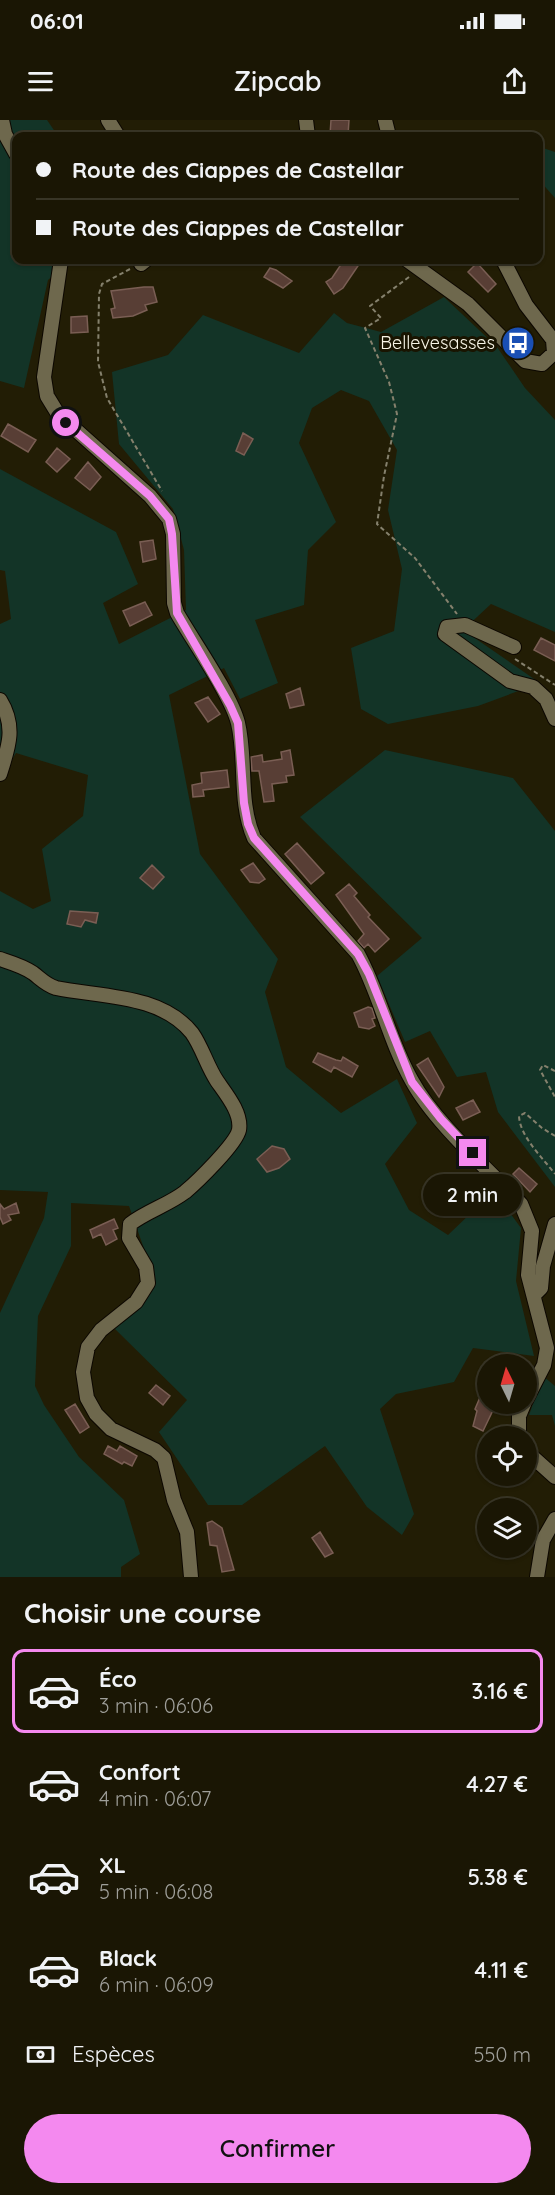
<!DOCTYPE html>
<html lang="fr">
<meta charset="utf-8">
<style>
body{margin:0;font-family:Quicksand,sans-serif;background:#272313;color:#f1f3f6;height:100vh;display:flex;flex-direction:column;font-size:22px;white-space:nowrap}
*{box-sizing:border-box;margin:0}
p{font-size:20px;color:#9f9f9a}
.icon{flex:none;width:33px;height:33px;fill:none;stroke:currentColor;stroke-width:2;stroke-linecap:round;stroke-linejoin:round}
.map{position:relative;height:1457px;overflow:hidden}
.panel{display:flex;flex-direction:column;background:#1a1604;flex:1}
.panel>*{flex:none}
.top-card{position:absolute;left:12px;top:12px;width:531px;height:132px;border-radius:12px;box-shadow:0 2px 4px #0004,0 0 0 2px #383526;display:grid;align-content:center;height:132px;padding:0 24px;background:#1a1604}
.needle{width:39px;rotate:355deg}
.buttons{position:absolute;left:477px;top:1234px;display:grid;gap:12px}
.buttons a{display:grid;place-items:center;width:60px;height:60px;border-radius:50%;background:#1a1604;box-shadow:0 2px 4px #0004,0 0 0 2px #383526;font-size:30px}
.end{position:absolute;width:27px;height:27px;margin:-14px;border:8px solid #f489ef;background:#111;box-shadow:0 0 0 3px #111}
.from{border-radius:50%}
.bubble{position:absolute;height:42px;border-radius:21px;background:#1a1604;box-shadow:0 2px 4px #0004,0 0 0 2px #383526;font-size:20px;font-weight:600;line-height:42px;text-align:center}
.top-card b{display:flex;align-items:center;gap:21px;height:57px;font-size:22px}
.top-card b+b{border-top:2px solid #383526}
.top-card i{width:15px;height:15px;background:#f1f3f6}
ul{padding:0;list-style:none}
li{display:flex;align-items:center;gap:18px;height:84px;margin:0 12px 9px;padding:0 12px;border:3px solid transparent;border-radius:12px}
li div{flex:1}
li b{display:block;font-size:22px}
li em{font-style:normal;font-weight:600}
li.current{border-color:#f489ef}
li>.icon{width:54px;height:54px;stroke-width:1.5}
h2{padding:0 24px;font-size:27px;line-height:72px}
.pay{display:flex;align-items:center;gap:15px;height:66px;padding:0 24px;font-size:22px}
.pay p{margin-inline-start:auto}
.action{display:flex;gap:12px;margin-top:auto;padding:12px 24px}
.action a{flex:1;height:69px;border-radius:36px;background:#f489ef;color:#111;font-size:24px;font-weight:600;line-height:69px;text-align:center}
.status{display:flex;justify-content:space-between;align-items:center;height:42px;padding:0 30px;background:#1a1604;direction:ltr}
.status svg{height:16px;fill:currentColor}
header{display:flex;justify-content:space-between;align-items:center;height:78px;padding:0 24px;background:#1a1604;font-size:27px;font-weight:600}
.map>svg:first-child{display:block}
</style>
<div class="status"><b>06:01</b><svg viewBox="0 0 49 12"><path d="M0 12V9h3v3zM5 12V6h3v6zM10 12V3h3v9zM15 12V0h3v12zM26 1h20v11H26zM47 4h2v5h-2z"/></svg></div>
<header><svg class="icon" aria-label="menu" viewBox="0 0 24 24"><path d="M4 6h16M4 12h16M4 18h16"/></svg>Zipcab<svg class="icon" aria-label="share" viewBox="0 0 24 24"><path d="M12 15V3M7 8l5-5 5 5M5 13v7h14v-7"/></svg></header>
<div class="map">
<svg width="555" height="1457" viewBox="0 0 555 1457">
<rect width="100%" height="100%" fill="#221d05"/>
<path fill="#133427" d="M0,0H47L58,16H16V140H70L48,160L24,268L0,261Z
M540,27L555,32V78L539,60Z
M444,177L497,227L525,268L555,300V512L491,484L463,510L540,563L478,586L388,604L361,589L351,528L394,511L402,449L388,390L397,330L369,281L341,270L312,288L299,323L336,402L308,430L304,485L255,500L278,563L240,579L224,548L169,575L200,734L278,839L265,872L286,947L341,993L397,959L417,1003L385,1044L409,1090L448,1115L494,1071L521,1108L516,1161L534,1236L473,1228L454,1262L396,1274L380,1289L414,1394L402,1415L367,1387L325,1326L242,1385H208L159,1312L187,1280L114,1208L154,1157L129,1086L71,1083V1126L38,1196L35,1266L44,1285L79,1337L124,1380L140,1434L121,1447V1457H0V1193L44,1098L48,1072L0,1070V771L33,789L51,781L42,729L83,696L88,655L16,633L0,659V504L11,499L5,451L0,450V349L116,412L138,464L103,483L119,524L186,490L184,430L173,389L119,324L112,252L168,235L203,195L299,233L334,193L347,203L381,212Z
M385,630L513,658L555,711V1067L498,992L486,952L457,957L430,911L405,922L377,856L422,818L300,697Z
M543,1256L555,1266V1306L552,1295H529Z"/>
<path fill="#583e35" stroke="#7a5e54" stroke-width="1.5" d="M331,0H349L348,16L330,15Z
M344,140H362L343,168L334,174L326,162L332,158Z
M477,143L496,164L488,172L468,152Z
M270,148L276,150L292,161L283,168L264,157Z
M144,167H153L157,182L145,185L147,190L133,196L113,198L111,189L115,188L111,171Z
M87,196L88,212L71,213V197Z
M8,304L36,320L28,332L1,316Z
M243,313L253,319L244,335L236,331Z
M57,328L70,339L57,352L46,342Z
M88,342L101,357L90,370L75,358Z
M153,420L156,439L143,442L140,422Z
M145,482L152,495L130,506L123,491Z
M541,518L555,525V541L534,530Z
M300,568L304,585L290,588L286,574Z
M208,577L220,594L208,602L195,583Z
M290,630L294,655L286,656L287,662L272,664L274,681L264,682L259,651H252L251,637L262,635L263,642L282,639L281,632Z
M227,650L229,667L203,670L204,676L193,677L192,665L202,663L201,653Z
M297,723L324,753L311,764L285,734Z
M253,743L265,759L259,763L250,762L241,750Z
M152,745L164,757L153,769L140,758Z
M349,764L357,773L354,776L370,795L368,797L389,819L375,832L368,824L364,828L358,821L364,814L336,775Z
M70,791L98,793L96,803L85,800L81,807L67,804Z
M368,887L372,888L375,898L372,899L375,906L369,909L359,907L354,893Z
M318,933L336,940L341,941L343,937L358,946L352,957L334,947L331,952L313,942Z
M428,938L444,967L439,977L417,945Z
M473,980L480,992L463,1000L456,988Z
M272,1026L284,1029L290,1039L279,1048L267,1052L257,1039Z
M519,1048L537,1064L530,1072L513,1054Z
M443,1056L458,1076L456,1078L466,1093L459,1097L433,1068L438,1065L436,1061Z
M16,1083L19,1093L8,1095L11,1100L3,1104L0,1097V1084L4,1089Z
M114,1099L118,1108L113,1110L117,1119L106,1125L101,1114L93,1118L90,1110Z
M156,1265L170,1276L163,1285L149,1273Z
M481,1275L488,1278V1284H496L483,1311L473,1306L477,1291L475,1289Z
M75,1284L89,1307L80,1313L65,1290Z
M108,1326L117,1331L120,1326L137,1336L132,1346L124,1342L122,1344L104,1334Z
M212,1401L222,1408L234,1450L222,1452L217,1426L210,1425L207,1403Z
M320,1412L333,1433L325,1437L312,1418Z"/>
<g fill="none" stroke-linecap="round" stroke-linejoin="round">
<g stroke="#0c0700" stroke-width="16">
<path id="minor" d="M2,0L5,14L16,34
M108,0L118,16
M306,0L308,16
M385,0L389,16
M61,140L44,257L47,276L58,294L150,376L169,399L173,414L174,483L177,493C193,521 231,575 238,603C247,641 238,681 254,718L358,834C380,874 389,921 412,961C435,1003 487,1048 521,1084L532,1111L528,1155L547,1228L544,1245L526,1280
M407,140L468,184L525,241L542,244L554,233L553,220L526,185L503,140
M141,144L146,140
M514,527L465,505L447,507L445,514L510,561L533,567L546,579L555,599
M0,580C16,606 9,626 0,654
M0,839C12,843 23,846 33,853C41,859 46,865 56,868C100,877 161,874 192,913C202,927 207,946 217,961C226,974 242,993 239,1010C236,1024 197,1062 185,1072C168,1085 147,1091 130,1104L129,1118L146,1147L148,1163L136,1182L101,1210L88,1227L83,1252L87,1278L96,1294L111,1309L155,1330L164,1338L174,1380L187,1412L191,1457
M534,1175L541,1168L543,1146L555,1104
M519,1317V1296L524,1284
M526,1331L555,1357
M537,1457L543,1420L555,1399"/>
</g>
<path stroke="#85816d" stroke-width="2" stroke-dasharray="4.5 3" stroke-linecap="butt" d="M130,149L102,164L99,174L98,242L107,278L162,371
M409,157L370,186L381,198L365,208L389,262L397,294L384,356L377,404L415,438L457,494
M515,539L555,565
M555,951L543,945L540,950L555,977
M555,1016L542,1008L525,993L519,996C520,1017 543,1038 555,1054"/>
<use href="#minor" stroke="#6e684d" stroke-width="14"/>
</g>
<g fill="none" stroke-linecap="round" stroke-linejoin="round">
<path stroke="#f489ef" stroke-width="8" d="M66,303L150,376L169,399L172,414L177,493L230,585L238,603L244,683L248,704L254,718L358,834L369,854L412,962L441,999L473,1033"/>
</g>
<defs>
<g id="bus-disc" transform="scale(1.725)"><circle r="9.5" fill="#1a4fb4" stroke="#191400"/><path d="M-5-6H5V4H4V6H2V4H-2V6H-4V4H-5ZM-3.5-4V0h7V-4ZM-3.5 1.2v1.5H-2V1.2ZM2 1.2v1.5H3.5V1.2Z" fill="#fff"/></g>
</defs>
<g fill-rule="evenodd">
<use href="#bus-disc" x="518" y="223"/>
</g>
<g text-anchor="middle" stroke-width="6" stroke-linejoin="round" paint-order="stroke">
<g font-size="18" fill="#f8f5e6" stroke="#191400" text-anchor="end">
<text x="495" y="229">Bellevesasses</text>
</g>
</g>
</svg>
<div class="buttons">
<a><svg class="needle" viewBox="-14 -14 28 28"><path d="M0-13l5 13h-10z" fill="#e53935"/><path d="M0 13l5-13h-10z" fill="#9f9f9a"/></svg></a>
<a><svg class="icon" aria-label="locate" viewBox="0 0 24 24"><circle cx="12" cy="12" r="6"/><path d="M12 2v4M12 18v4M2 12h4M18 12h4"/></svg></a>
<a><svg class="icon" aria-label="layers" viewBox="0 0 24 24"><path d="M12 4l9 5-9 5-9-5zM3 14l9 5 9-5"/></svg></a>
</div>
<i class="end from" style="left:66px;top:303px"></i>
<i class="end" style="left:473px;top:1033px"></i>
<div class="bubble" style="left:423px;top:1054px;width:99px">2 min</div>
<div class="top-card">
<b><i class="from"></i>Route des Ciappes de Castellar</b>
<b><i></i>Route des Ciappes de Castellar</b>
</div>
</div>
<section class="panel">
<h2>Choisir une course</h2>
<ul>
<li class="current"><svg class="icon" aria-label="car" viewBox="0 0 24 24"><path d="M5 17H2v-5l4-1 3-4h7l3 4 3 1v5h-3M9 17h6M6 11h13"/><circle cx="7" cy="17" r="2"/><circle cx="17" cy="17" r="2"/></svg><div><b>Éco</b><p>3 min · 06:06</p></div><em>3.16 €</em></li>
<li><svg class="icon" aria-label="car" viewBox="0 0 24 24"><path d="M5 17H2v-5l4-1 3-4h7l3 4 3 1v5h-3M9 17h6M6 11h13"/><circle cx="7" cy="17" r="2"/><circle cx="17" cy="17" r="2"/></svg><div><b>Confort</b><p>4 min · 06:07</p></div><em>4.27 €</em></li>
<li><svg class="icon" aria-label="car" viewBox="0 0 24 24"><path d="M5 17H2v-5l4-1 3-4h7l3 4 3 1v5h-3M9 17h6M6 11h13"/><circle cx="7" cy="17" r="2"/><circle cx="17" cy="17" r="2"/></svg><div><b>XL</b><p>5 min · 06:08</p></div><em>5.38 €</em></li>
<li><svg class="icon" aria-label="car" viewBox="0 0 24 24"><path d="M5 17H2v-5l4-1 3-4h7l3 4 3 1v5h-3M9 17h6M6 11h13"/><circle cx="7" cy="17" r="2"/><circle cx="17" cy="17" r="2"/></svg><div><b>Black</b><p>6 min · 06:09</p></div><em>4.11 €</em></li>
</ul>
<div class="pay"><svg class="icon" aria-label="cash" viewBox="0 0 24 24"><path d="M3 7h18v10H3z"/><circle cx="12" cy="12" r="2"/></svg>Espèces<p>550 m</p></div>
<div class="action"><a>Confirmer</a></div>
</section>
